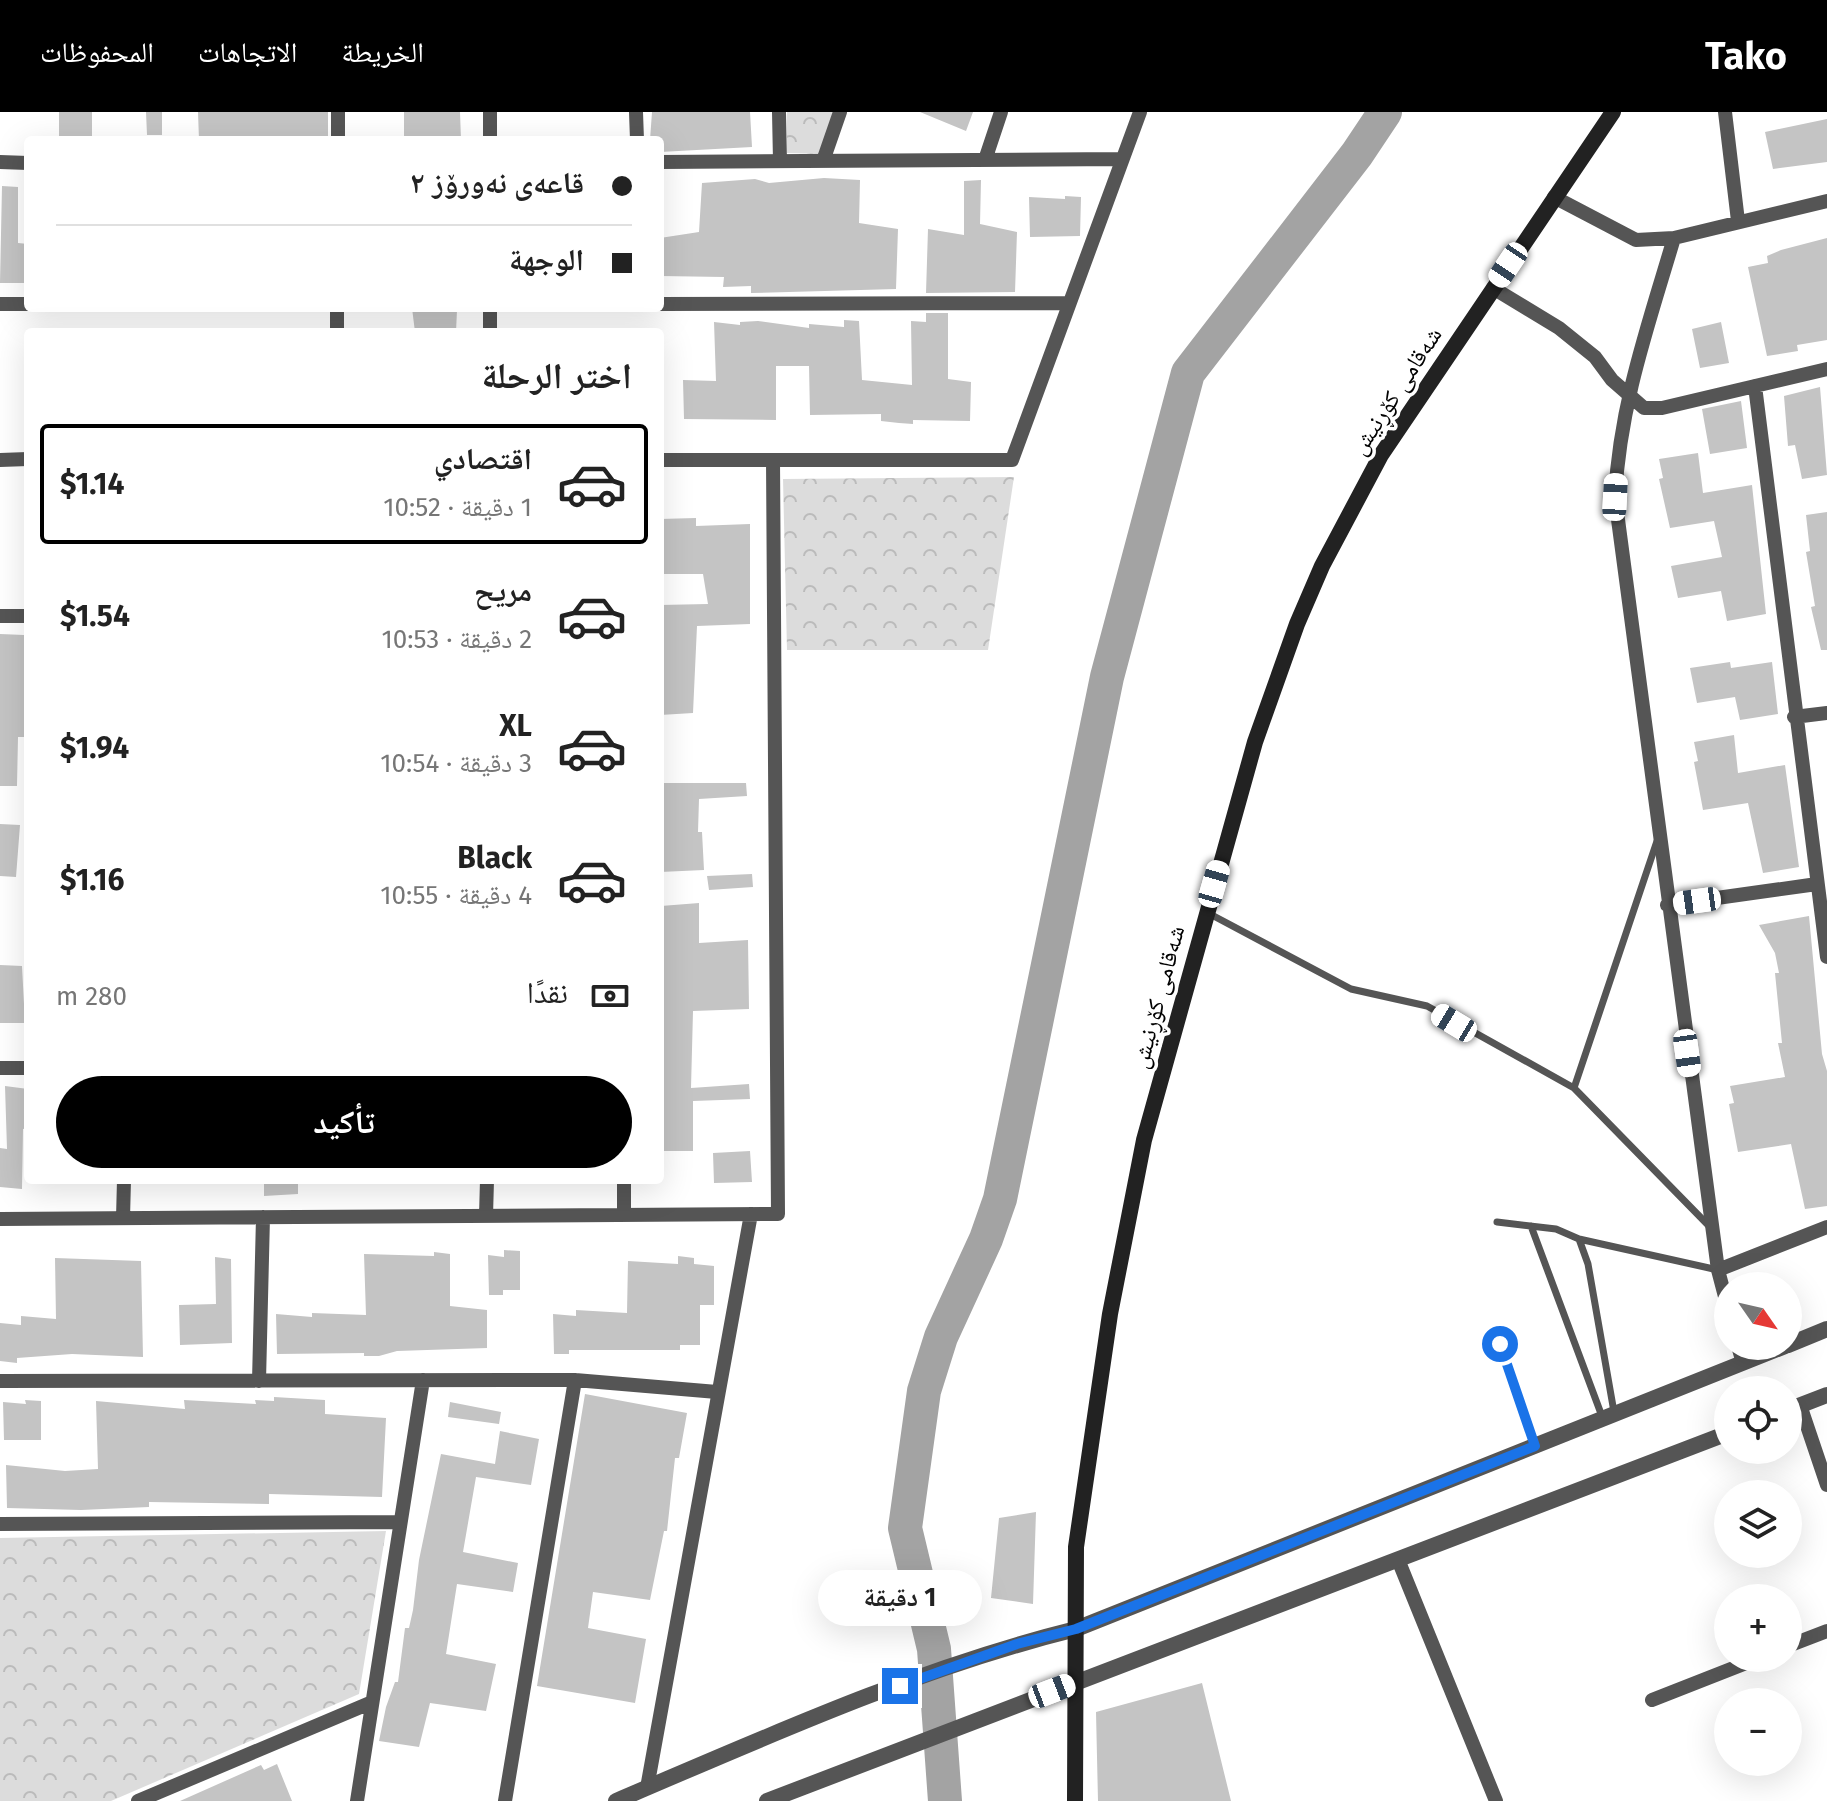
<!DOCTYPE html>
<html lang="ar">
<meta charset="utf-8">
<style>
body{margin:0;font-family:"Fira Sans","Noto Naskh Arabic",sans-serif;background:#f2f2f2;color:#222;direction:rtl;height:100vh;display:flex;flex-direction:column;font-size:30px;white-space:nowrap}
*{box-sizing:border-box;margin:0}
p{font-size:26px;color:#767676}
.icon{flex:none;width:44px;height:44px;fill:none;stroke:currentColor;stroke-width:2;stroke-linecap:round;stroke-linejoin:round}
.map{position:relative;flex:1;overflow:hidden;direction:ltr}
.drawer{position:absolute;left:24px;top:216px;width:640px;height:856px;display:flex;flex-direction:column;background:#fff;border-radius:8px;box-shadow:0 8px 32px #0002;direction:rtl}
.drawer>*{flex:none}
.guide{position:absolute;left:24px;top:24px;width:640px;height:176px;border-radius:8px;box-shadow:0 8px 32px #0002;direction:rtl;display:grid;align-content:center;height:176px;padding:0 32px;background:#fff}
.needle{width:52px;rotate:124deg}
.controls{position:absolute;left:1714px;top:1160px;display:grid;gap:16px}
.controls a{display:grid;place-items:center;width:88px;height:88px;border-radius:50%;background:#fff;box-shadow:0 8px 32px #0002;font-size:40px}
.end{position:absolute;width:36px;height:36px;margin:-18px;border:10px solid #1a73e8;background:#fff;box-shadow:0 0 0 4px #fff}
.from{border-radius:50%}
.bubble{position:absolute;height:56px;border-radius:28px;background:#fff;box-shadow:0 8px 32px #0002;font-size:26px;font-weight:700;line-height:56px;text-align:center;direction:rtl}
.car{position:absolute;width:24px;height:48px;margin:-24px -12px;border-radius:10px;box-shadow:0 0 6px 2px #0007;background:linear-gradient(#fff 24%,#345 0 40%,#fff 0 76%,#345 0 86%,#fff 0)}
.guide b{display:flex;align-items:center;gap:28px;height:76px;font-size:30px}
.guide b+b{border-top:2px solid #e0e0e0}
.guide i{width:20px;height:20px;background:#222}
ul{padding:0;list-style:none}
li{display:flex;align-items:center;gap:24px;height:120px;margin:0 16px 12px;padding:0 16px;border:4px solid transparent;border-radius:8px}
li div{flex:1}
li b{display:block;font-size:30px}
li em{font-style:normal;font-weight:700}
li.current{border-color:#000}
li>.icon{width:72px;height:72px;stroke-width:1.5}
h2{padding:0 32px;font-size:36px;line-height:96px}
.pay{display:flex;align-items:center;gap:20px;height:88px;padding:0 32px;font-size:30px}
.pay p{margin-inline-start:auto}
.button{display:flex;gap:16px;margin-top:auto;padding:16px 32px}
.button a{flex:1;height:92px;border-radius:48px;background:#000;color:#fff;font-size:32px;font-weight:700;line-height:92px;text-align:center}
header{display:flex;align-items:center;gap:48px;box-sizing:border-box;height:112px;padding:0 40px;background:#000;color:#fff}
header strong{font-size:38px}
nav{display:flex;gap:44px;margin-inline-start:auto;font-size:28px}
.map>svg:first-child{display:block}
</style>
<header>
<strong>Tako</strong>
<nav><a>الخريطة</a><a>الاتجاهات</a><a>المحفوظات</a></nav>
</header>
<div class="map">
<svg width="1827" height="1689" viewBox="0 0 1827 1689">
<defs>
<pattern id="park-crowns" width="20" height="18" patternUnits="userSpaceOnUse" patternTransform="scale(2)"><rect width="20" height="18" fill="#dcdcdc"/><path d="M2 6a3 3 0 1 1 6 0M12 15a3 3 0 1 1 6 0" fill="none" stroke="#bbb"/></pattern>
</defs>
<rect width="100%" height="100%" fill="#fff"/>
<path fill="url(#park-crowns)" d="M787,0H835L820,42L787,41Z
M1014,365L988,538H787L783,367Z
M386,1419L359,1582L111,1689H0V1426Z"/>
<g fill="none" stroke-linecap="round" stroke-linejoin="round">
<path stroke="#a3a3a3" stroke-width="34" d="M945,1689L934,1537L905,1416L924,1279L941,1225L986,1127L1000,1087L1107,565L1188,261L1357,42L1385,0"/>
</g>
<path fill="#c4c4c4" d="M59,0H92V28L59,27Z
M146,0H162V23H147Z
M198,0H328V28H199Z
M404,0H460L461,28H404Z
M652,0H750L752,35L660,40V28H650Z
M920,0H973L966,19Z
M1827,7V50L1773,57L1765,20Z
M824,66L860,68L859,111L898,117L896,177L751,181V174L723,175L724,165L660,164V126L699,120L702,71L755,67L769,71Z
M981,68L980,112L1017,120L1015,180L926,181L928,117L964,123V69Z
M2,74L18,75V131L28,132V171H0Z
M1065,84L1081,85L1080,124L1030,125L1029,85L1065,87Z
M1827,126V228L1797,233L1798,239L1767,244L1748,155L1768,151L1767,144L1781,138Z
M412,196L457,198L456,220H415Z
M926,201H948V267L971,270L970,309L913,308V312L899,311L881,309V302L810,303L809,254H776V308L684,307L683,268L716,269L714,210L740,213V210L758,209L809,216V212L844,215V208L859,209L862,268L912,273L911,209L926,210Z
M1721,210L1729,251L1700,256L1692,217Z
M1820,275L1827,363L1802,367L1795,333L1788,334L1784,284Z
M1741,289L1747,336L1710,342L1702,297Z
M1698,341L1703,381L1752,373L1766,502L1727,509L1721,479L1678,486L1671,454L1722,445L1714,409L1670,416L1659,367L1663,366L1659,347Z
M1827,400V538H1821L1811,495L1815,494L1806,440L1810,439L1806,403Z
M696,406V414L750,412V512L697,514L693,601L660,603V493L708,492L703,462H660V407Z
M0,522L24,523L25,611V625H18L17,674H0Z
M1730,550L1731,556L1772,550L1778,602L1740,608L1735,585L1697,591L1690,556Z
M1734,623L1738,661L1785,653L1799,755L1763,761L1748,691L1703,698L1694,650L1698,649L1694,630Z
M660,671H746L747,684L699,687L698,720H702L704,758L660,760Z
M0,712L20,713L16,765L0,764Z
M752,762L753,775L709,778L707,764Z
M699,791V831L748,828L749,897L693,899L691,976L749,972L750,987L693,989V1039H660L661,794Z
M1809,804L1822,942L1827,959V1094L1805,1097L1791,1032L1738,1040L1729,992L1734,991L1730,974L1785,965L1778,931H1782L1775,861H1779L1775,841L1759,813Z
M0,853L22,854L25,911H0Z
M5,974L28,977V1016L23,1017L22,1077L0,1075V1036L7,1037Z
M750,1039L752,1070L714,1071L713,1041Z
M264,1068H298V1082L264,1084Z
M504,1138L520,1139V1178H503V1183H489L488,1143L504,1145Z
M434,1140L450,1142V1194L487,1198V1236L397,1239L379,1244H364V1241L277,1242L276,1202L312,1205V1201L366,1203L364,1142L434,1144Z
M678,1144L694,1146V1152L714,1154V1193H700V1233H680V1238H569V1242H554L553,1202L576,1204V1198L627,1201L628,1149L678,1152Z
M215,1145L231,1147L232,1231L180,1233L179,1193L216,1192Z
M55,1146L141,1149L143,1245L72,1242L17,1246V1251L0,1249V1211L21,1213V1204L56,1207Z
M585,1282L687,1301L679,1346H675L667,1419H664L650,1488L593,1480L588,1516L646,1527L635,1591L537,1574Z
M274,1285L325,1288V1302L386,1306L382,1385L269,1382V1392L149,1390V1395L81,1398L7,1396L6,1353L65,1359L98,1357L96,1289L185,1297L184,1288L256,1292L255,1288L274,1289Z
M25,1288L41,1289V1328H4L3,1290L26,1292Z
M450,1290L501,1300L499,1312L448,1305Z
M500,1319L539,1327L531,1373L476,1365L463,1440L518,1451L513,1480L457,1472L446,1542L496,1552L486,1599L430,1591L419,1635L379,1629L386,1595L395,1570H398L405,1516H409L413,1498L419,1448L441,1342L495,1352Z
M1036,1400L1033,1492L991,1486L999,1406Z
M1202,1571L1231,1689H1098L1096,1600Z
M277,1652L292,1689H180L261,1653L264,1658Z"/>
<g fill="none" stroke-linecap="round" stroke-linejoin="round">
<path stroke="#555" stroke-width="7" d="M1208,801L1351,877L1427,894L1574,976L1711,1116
M1574,976L1657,729
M1497,1110L1556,1117L1579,1127L1588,1152L1614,1300
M1531,1114L1603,1307
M1579,1127L1718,1158
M1500,1232L1535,1332"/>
<path stroke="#555" stroke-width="14" d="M490,0V28
M636,0L637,28
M779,0L780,49
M1725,0L1738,109
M338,28V0
M985,48L1001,0
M823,49L840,0
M0,50L28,51
M660,50L1122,47
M1554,85L1636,128L1674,126L1827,89
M1674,126C1648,214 1620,292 1615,385L1718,1158
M1493,176L1559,216L1595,245L1612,268L1644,296H1662L1827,257
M0,192H28
M660,192L1068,191
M490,196V220
M337,220V196
M1755,274L1827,845
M0,348L28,347
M660,348H1012L1140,0
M0,504H28
M1794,605L1827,601
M1667,793L1817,772
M0,956H28
M624,1103V1068
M486,1104L487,1068
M123,1106L124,1068
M0,1107L778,1102L773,348
M1728,1196L1718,1158L1827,1115
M1738,1234L1743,1251
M0,1269L575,1268L717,1280
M259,1269L263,1105
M1800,1293L1827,1373
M0,1412L399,1410
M1399,1450L1496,1689
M1788,1534L1827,1519
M1652,1588L1759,1546
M647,1676L751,1102
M138,1689L370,1591
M357,1689L423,1268
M505,1689L575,1268"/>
<path stroke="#555" stroke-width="16" d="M1788,1233L1827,1217
M1788,1298L1827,1283
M616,1689C766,1625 918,1556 1076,1517L1785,1234
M767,1689L1728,1321"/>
<path stroke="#222" stroke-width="16" d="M1075,1689L1076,1435L1110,1202L1144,1028L1255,630L1297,512L1322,454L1381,343L1613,0"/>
</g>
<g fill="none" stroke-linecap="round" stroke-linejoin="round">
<path stroke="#1a73e8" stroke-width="10" d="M900,1574L1017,1532L1076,1517L1535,1334L1500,1232"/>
</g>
<g text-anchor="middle" stroke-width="7" stroke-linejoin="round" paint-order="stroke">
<g font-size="24" fill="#000" stroke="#fff">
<text transform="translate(1396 279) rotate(-57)" y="8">شەقامی کۆڕنیش</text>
<text transform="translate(1158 885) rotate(-75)" y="8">شەقامی کۆڕنیش</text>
</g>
</g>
</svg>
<div class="controls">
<a><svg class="needle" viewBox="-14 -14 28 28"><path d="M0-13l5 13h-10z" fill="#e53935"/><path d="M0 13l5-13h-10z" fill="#767676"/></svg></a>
<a><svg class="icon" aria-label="locate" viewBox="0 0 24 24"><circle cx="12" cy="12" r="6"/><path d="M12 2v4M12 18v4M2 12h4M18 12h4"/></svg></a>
<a><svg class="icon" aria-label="layers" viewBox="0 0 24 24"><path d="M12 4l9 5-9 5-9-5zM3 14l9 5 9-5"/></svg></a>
<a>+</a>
<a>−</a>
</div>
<i class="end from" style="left:1500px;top:1232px"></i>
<i class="end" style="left:900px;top:1574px"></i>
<div class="bubble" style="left:818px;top:1458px;width:164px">1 دقيقة</div>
<i class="car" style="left:1508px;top:153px;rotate:214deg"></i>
<i class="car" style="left:1615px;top:385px;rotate:3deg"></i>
<i class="car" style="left:1214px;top:772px;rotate:16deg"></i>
<i class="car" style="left:1697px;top:789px;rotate:262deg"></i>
<i class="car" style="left:1454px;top:911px;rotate:301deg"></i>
<i class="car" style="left:1687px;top:941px;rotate:172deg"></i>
<i class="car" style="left:1052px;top:1579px;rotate:69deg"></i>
<div class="guide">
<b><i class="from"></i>قاعەی نەورۆز ٢</b>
<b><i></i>الوجهة</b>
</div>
<section class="drawer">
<h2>اختر الرحلة</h2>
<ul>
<li class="current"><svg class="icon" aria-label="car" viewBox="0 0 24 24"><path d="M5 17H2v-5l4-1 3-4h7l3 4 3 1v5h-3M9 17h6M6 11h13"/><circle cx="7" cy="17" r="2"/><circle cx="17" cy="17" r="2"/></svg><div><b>اقتصادي</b><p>1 دقيقة · 10:52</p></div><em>$1.14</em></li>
<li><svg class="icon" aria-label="car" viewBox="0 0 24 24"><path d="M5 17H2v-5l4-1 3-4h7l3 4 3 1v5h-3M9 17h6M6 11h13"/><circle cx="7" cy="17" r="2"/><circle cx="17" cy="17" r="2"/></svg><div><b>مريح</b><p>2 دقيقة · 10:53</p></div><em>$1.54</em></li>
<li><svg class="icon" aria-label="car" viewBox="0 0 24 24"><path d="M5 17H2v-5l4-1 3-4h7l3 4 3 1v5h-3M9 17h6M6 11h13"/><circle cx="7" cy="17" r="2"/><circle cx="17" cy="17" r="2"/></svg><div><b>XL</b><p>3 دقيقة · 10:54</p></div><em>$1.94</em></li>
<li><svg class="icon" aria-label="car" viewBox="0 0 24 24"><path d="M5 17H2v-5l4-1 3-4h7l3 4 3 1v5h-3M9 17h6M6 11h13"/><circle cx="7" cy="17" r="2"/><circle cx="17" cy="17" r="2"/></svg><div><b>Black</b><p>4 دقيقة · 10:55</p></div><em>$1.16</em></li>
</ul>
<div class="pay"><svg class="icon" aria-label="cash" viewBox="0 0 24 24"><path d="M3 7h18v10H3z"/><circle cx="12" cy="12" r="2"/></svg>نقدًا<p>280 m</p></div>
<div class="button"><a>تأكيد</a></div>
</section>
</div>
